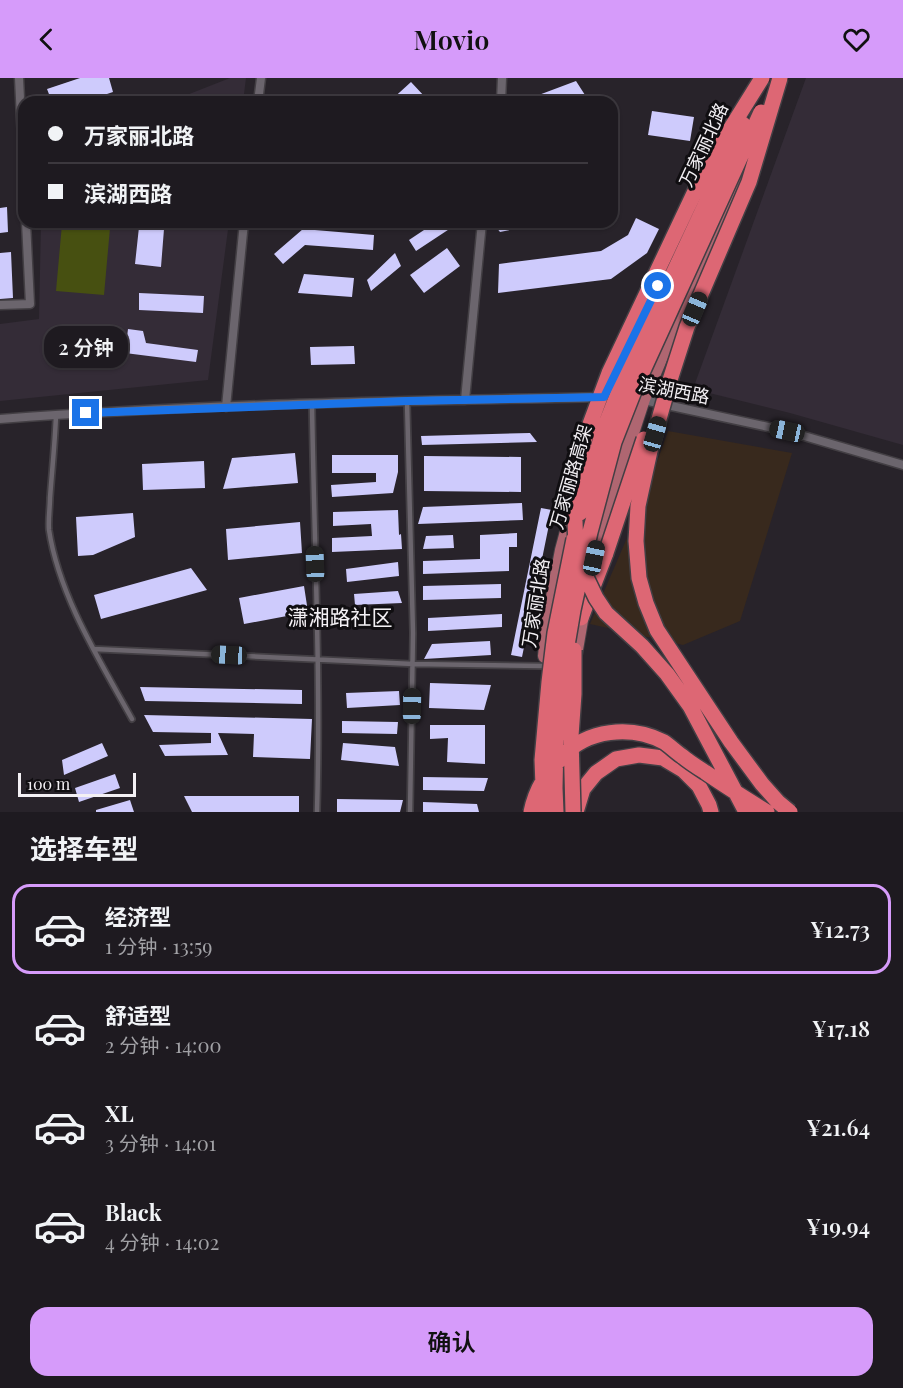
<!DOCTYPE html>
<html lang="zh">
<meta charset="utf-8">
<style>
body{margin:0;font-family:"Playfair Display","Noto Sans SC",serif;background:#262329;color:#f1f3f6;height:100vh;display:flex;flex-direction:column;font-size:22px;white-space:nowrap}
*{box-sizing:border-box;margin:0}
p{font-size:20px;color:#a1a1a5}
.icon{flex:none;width:33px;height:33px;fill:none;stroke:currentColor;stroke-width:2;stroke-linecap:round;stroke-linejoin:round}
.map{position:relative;height:734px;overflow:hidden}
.side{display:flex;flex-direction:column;background:#1e1a20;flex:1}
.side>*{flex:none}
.hud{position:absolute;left:18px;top:18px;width:600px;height:132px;border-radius:18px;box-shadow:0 2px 4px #0004,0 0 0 2px #3c383e;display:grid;align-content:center;height:132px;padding:0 30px;background:#1e1a20}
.scale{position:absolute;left:18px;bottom:15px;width:118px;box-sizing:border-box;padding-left:6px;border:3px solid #f3f0f4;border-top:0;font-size:16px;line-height:21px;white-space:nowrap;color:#f3f0f4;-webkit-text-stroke:4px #100e11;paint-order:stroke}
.end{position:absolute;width:27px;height:27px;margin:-14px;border:8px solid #1a73e8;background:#fff;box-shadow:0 0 0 3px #fff}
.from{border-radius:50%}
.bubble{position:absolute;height:42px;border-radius:18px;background:#1e1a20;box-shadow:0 2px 4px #0004,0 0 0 2px #3c383e;font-size:20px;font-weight:600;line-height:42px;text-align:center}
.car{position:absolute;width:18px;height:36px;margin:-18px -9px;border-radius:8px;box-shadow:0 0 4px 2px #0007;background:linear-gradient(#222 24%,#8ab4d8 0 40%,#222 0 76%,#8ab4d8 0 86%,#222 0)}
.hud b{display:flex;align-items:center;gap:21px;height:57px;font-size:22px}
.hud b+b{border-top:2px solid #3c383e}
.hud i{width:15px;height:15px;background:#f1f3f6}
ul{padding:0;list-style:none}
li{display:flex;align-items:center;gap:18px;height:90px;margin:0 12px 9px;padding:0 18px;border:3px solid transparent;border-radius:18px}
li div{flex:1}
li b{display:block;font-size:22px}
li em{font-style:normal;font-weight:600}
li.current{border-color:#d69bfa}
li>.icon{width:54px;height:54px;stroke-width:1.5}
h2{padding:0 30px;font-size:27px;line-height:72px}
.cta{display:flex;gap:12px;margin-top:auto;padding:12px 30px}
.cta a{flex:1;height:69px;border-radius:18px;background:#d69bfa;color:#111;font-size:24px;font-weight:600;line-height:69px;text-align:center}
header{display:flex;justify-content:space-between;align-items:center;height:78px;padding:0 30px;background:#d69bfa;color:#111;font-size:27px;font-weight:600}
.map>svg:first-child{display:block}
</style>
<header><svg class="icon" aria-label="back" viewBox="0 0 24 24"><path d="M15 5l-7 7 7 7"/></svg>Movio<svg class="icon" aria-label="heart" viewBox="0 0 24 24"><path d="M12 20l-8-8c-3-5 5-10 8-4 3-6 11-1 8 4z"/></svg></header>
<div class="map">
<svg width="903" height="734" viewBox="0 0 903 734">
<rect width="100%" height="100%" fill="#28232a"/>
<path fill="#38291d" d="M668,353L792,375L740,543L683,567L590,546L645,418Z"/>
<path fill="#342c37" d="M230,0H246L243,24H169Z
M806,0H903V367L790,335L693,311Z
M41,144H229L208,302L0,323V246L39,241Z"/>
<path fill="#475011" d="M62,146L110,150L104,217L56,213Z"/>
<path fill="#cecbfc" d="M80,0H109L113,14L83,24H52L47,11Z
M576,3L585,17L565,24H520Z
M411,4L425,19L419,24H389Z
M652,33L694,39L690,63L648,57Z
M7,129L8,154L0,155V130Z
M636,140L659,151L647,175L611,201L498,215L499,186L601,173L628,157Z
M436,144H460L416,173L409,162Z
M492,144H534V147L500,154Z
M139,149L164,151L161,189L135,186Z
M303,151L374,157L373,172L305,167L283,186L274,176Z
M447,170L460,188L424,215L410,197Z
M11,174L13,220L0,221V175Z
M395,175L401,188L371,213L367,202Z
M304,196L354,200L352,219L298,215Z
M139,215L204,218L203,235L139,232Z
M128,251L143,253L146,265L198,272L196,284L125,275Z
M354,268L355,286L311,287L310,269Z
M530,355L537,364L422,367L421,358Z
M295,375L298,405L223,411L232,380Z
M332,377H398V394L393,415L332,419L331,407L376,404V395H332Z
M424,378L521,379V414L424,413Z
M204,383L205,410L143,412L142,386Z
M522,425L523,442L418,446L423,429Z
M541,430L552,432L522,579L511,577Z
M398,432L399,457L401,456L402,471L332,474V460L372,458L371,446L333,448V434Z
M133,435L135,459L93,477L78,478L76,439Z
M300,444L302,475L228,482L226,451Z
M517,455V469H509V493L423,496V483L480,481V457Z
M453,457L454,470L423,471L426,458Z
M398,484L399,498L347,504L346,491Z
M191,490L207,512L101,541L94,517Z
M501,506V520L423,522V508Z
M304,508L308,534L244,546L239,520Z
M398,513L402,525L355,527L354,516Z
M502,536V549L428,553V540Z
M490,563L491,577L424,581L432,566Z
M430,605L491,607L484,632L429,630Z
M140,609L302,612V626L145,623Z
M399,613L400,627L347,630L346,615Z
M144,637L312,641L310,681L253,679L254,656L218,655L228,677L165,678L159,667L211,665V655L153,654Z
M342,643L398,644L397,656L342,655Z
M430,647H485V686L447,684L448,660L430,661Z
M102,665L108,678L64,697L62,682Z
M343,665L395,669L399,688L341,682Z
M115,696L120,710L79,724L75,710Z
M423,699L488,700L484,713L423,712Z
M184,718H299V734H192Z
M337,721L403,722L400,734H337Z
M130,722L134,734H96V732Z
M423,724L477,726L479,734H423Z"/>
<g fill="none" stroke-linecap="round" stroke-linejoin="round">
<g stroke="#433f44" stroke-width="8">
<path id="lane" d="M407,323L413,555L410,734
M312,326C314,462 321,598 317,734
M56,337C55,365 52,392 50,420C50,430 48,442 49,452C59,518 100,583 132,641
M94,571L413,586L543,588"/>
</g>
<g stroke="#433f44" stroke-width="11">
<path id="street" d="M19,0L24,102
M258,24L261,0
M501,24L502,0
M0,227L30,226L26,144
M639,321L787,353L903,387
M465,322L482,144
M226,329L244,144
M0,341C200,326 401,323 602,319"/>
</g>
<g stroke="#433f44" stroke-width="16">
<path id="primary" d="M656,213L678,165
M587,509L598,460L643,321L686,220L754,68
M545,578L549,540L562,472L572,435
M574,583L583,531
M562,688L563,734"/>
</g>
<g stroke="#433f44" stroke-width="18">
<path id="highway" d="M581,540L606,475
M576,734L583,711L596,695L616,681L639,677L663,680L683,692L699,708L709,727L711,734"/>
</g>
<use href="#lane" stroke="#6b656d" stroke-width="4.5"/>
<use href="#street" stroke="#6b656d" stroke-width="8"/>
<use href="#primary" stroke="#af6671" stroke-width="14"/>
<use href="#highway" stroke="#dd6774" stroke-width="15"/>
<g stroke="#433f44" stroke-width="18" stroke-linecap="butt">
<path id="highway-bridge" d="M780,0L749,104L687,249L670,302L650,373L638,428L636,463L639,500L646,525L657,552L731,664L762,706L778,724L790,734
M580,435L602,356L622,305L743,46
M606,475L644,361
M531,734C536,710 546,696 562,679C587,651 631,647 664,664C670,668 676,674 682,678C689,684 697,689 705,694C725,708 746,721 767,734
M544,734L542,682L549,604L555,555L574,461
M556,734L555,710L556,662L564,585L573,532L590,454L614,364L636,308L761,34
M573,734L571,658L574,616V572
M746,734L690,628L667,596L642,568L606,535L596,520L585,497L576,470L574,416L584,362L609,295L706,90L762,0"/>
</g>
<use href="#highway-bridge" stroke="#dd6774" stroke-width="15"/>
</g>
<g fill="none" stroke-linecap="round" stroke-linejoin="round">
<path stroke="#1a73e8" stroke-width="8" d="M86,335L407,323L604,319L658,208"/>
</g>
<g text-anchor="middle" stroke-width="6" stroke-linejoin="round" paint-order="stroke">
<g font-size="18" fill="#f3f0f4" stroke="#100e11">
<text transform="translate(704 67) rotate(-65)" y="6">万家丽北路</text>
<text transform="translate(674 313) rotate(11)" y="6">滨湖西路</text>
<text transform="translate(571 399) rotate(-74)" y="6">万家丽路高架</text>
<text transform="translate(536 525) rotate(-81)" y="6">万家丽北路</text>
</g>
<g font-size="21" fill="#f3f0f4" stroke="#100e11">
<text x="340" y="547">潇湘路社区</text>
</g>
</g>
</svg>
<div class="scale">100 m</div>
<i class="end from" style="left:658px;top:208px"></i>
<i class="end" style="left:86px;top:335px"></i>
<div class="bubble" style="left:44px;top:248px;width:84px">2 分钟</div>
<i class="car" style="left:695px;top:231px;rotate:23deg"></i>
<i class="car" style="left:787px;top:353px;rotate:282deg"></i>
<i class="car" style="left:655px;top:356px;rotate:16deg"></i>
<i class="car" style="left:594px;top:480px;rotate:12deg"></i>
<i class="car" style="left:315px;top:486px;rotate:358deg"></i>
<i class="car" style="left:229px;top:577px;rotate:273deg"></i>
<i class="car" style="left:412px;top:628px;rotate:1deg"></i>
<div class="hud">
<b><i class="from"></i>万家丽北路</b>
<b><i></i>滨湖西路</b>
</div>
</div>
<section class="side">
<h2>选择车型</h2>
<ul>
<li class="current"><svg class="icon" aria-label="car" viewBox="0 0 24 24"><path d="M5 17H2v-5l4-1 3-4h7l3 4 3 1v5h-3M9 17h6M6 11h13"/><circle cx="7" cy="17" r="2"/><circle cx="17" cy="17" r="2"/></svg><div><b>经济型</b><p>1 分钟 · 13:59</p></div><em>¥12.73</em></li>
<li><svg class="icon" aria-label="car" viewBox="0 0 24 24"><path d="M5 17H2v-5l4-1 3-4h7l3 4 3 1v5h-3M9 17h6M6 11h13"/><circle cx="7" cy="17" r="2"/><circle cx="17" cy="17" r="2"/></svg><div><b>舒适型</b><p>2 分钟 · 14:00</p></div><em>¥17.18</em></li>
<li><svg class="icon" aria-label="car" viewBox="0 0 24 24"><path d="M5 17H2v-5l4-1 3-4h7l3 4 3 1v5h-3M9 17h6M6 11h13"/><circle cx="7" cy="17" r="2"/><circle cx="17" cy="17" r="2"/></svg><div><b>XL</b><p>3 分钟 · 14:01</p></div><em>¥21.64</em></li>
<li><svg class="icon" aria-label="car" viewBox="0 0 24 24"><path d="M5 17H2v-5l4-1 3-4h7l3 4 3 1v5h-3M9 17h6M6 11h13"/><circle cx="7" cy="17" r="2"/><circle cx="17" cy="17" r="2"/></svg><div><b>Black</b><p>4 分钟 · 14:02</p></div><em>¥19.94</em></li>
</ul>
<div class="cta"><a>确认</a></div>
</section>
